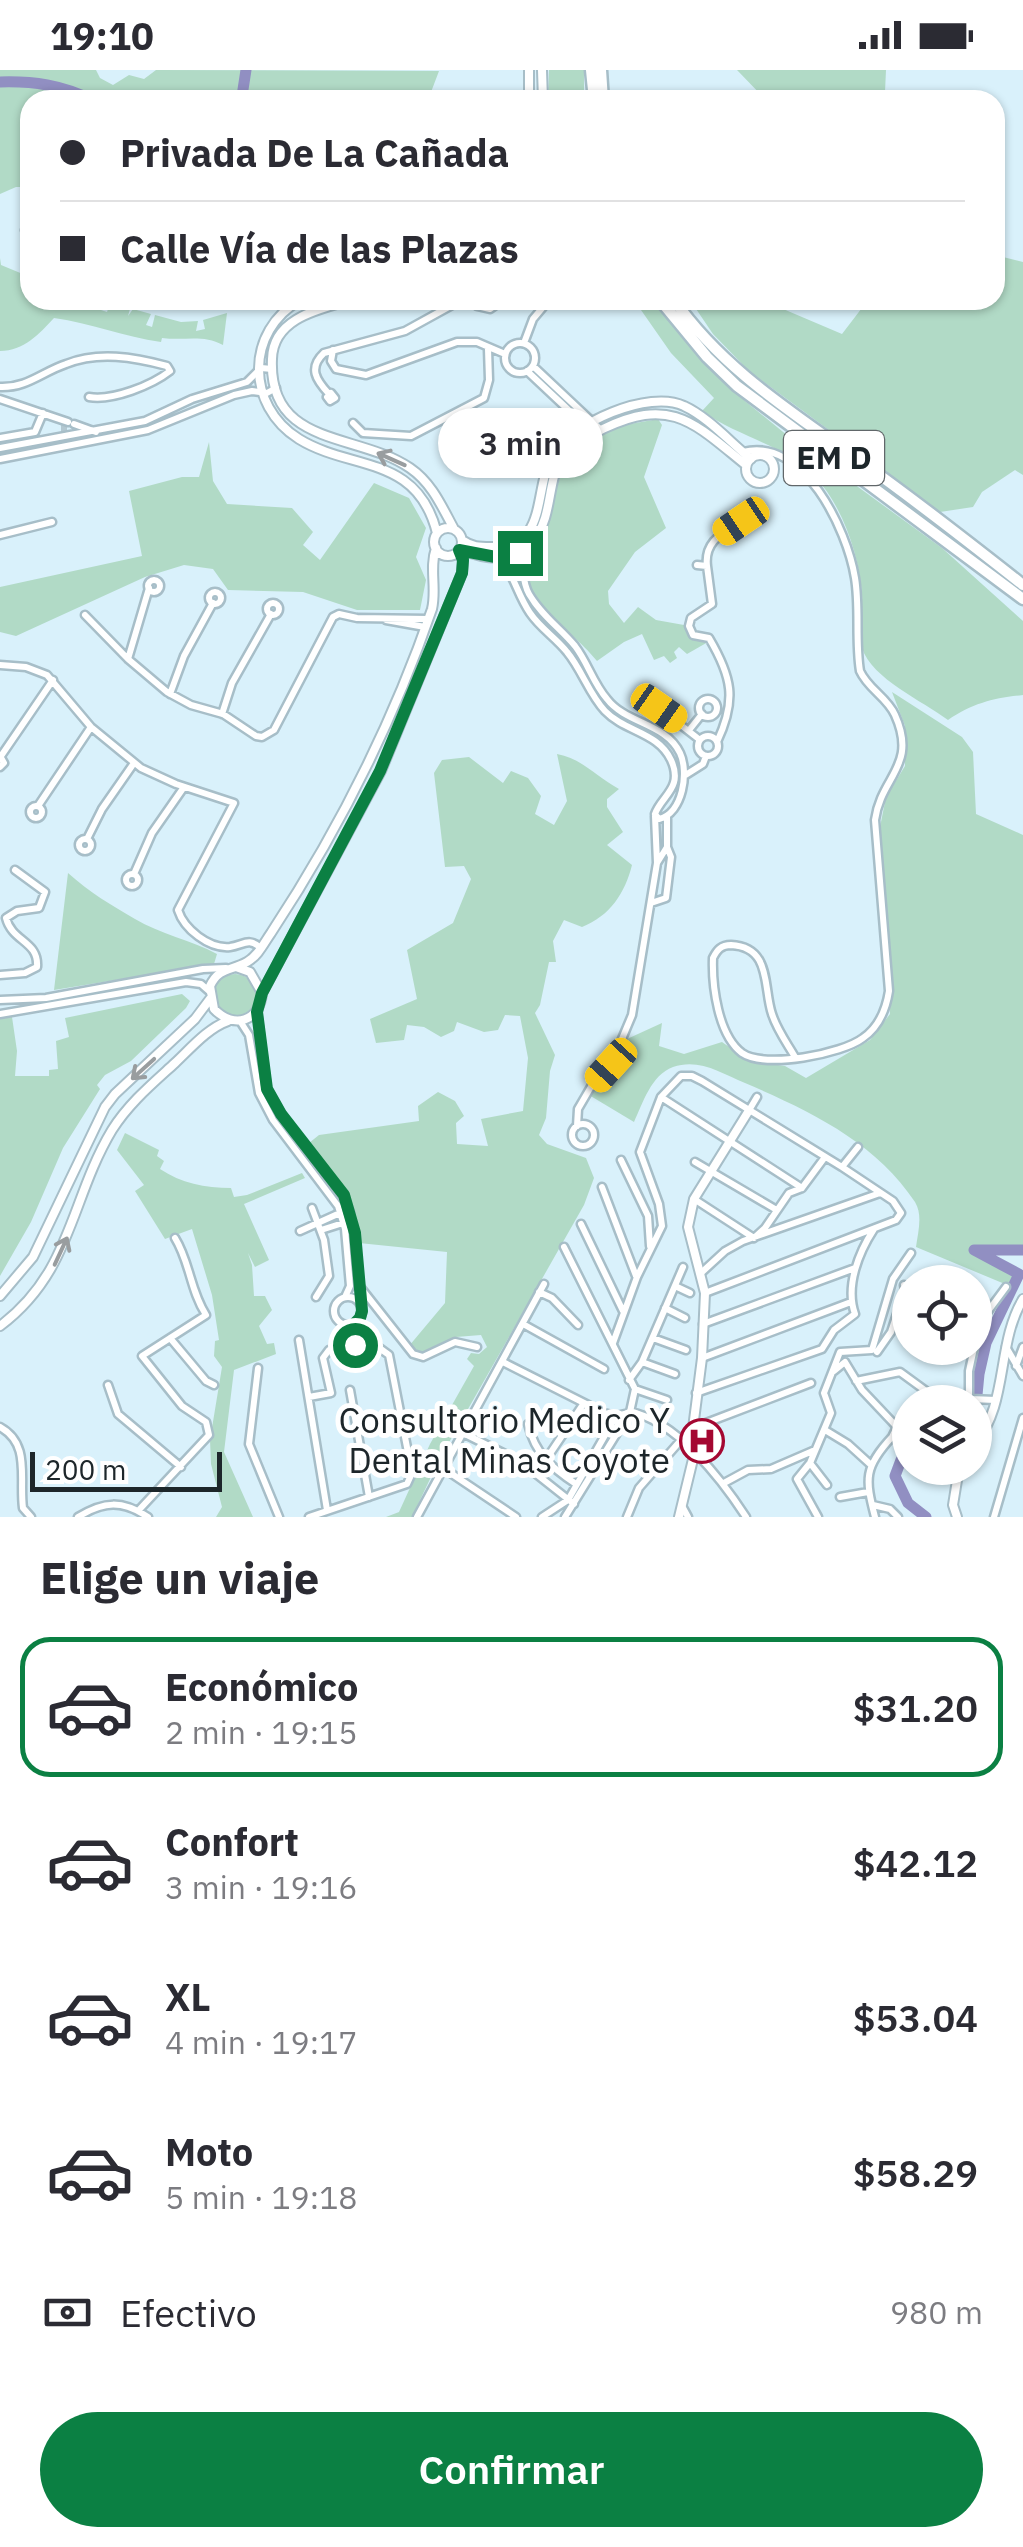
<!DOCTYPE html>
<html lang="es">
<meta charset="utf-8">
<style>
body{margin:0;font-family:"IBM Plex Sans",sans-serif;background:#f2f2f3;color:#2b2b33;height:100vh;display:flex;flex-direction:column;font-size:38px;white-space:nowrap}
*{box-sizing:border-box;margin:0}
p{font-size:32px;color:#7c7c81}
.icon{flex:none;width:55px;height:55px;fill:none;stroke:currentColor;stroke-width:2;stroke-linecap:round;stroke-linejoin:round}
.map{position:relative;height:1447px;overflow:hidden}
.panel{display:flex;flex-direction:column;background:#fff;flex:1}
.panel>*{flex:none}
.guide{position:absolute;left:20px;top:20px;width:985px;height:220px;border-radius:30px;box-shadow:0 2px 8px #0004;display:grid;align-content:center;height:220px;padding:0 40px;background:#fff}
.controls{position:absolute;left:892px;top:1195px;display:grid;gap:20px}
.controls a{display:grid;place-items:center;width:100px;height:100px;border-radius:50%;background:#fff;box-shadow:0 2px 8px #0004;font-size:50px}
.scale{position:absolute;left:30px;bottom:25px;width:192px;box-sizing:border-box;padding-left:10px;border:5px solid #1d262a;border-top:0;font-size:28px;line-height:35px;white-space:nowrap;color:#1d262a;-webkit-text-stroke:8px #fff;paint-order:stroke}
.end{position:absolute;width:45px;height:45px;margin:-22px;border:12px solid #0b8043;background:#fff;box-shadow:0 0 0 5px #fff}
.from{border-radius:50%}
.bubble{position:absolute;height:70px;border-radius:35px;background:#fff;box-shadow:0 2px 8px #0004;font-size:32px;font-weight:600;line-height:70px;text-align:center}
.car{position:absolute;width:30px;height:60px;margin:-30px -15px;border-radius:12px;box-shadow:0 0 8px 2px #0007;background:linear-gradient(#f5c518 24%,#345 0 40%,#f5c518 0 76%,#345 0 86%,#f5c518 0)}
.guide b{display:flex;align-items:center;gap:35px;height:95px;font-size:38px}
.guide b+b{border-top:2px solid #e1e1e2}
.guide i{width:25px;height:25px;background:#2b2b33}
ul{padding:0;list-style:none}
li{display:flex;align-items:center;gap:30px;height:140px;margin:0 20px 15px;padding:0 20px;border:5px solid transparent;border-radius:30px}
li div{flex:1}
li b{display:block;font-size:38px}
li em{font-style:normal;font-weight:600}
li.active{border-color:#0b8043}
li>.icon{width:90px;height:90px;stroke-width:1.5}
h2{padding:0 40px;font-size:45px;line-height:120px}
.pay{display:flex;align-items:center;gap:25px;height:110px;padding:0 40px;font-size:38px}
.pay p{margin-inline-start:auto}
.action{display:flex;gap:20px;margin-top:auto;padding:20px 40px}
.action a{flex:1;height:115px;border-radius:60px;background:#0b8043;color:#fff;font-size:40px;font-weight:600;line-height:115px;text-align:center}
.status{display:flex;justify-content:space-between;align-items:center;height:70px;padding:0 50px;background:#fff;direction:ltr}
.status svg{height:28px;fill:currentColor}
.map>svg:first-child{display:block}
</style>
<div class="status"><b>19:10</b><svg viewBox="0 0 49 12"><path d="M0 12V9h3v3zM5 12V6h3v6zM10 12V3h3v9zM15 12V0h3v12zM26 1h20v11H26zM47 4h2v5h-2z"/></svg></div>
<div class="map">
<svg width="1023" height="1447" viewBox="0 0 1023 1447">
<rect width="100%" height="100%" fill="#d9f1fb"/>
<path fill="#b1dac6" d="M0,0H96L100,8L113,15L129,5L144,9L156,0L439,1L428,30H30V117H16L0,124Z
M549,0H584V30H548Z
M737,0H886L885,22L880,30H766Z
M995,185L1023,192V405L1015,400L982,422L973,437L940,442L750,302L713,264L690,230H762L842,264L868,230H995Z
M0,188L1,195L30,207V230L106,232L101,240L107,242L110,233L130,239L128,246L133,239L151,244L146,255L152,257L155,245L181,252L198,251L196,261L205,259L203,250L227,243L223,275C203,264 185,271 162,268L161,272C124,267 91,253 54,248C39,264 24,281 0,281Z
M634,230H655L698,285L734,322L788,366L942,478L1023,551V625C994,628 973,633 948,650C923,631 872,609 862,578C857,561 863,541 862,524C859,485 842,434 814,406C783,374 738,367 702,341L714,328L671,283Z
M658,349L662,355L644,407L666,458L635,482L608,521L609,534L624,553L638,537L656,550L684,555L690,567L708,572L687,584L679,577L674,582L677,588L670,593L664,586L654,590L642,564L624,572L597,591C564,550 528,545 523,485L543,464L565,391L586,373L619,356Z
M209,372L213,411L227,434L292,438L313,462L303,475L320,490L374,413L409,428L426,458L416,487L426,510L420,540H357L303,522L228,520L213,499L184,495L145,507L16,566L0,562V517L142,486L129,421L182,407H199Z
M892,622L962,667L973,682L976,744L1023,765V1180L976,1181L1019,1204L1012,1217L916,1177C918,1162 923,1145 915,1132C876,1072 808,1040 745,1013C721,1003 699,988 673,997C651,1005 643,1033 634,1052L589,1025L612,997L627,969L662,953L659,976L684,984L722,972L749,991L785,996L806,1008L870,970L890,944L880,757L886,727L905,696V656Z
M557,684C583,689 595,706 619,719L607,729V737L623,762L607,775L632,795C625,823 610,846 582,857L564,850L553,871L556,892H549L540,935L535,943L555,985L550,1001L546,1048L539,1065L547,1074L586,1088L594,1108L584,1135L439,1390L412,1447H386L399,1442L430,1374L474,1296L467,1289L471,1283L479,1284L487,1277L481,1265L456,1267L422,1285L409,1276L445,1233L447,1182L359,1173L351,1133L309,1073L319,1065L419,1051L418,1036L438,1022L455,1031L464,1046L456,1053L457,1074L488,1076L481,1049L523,1041L528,988L520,946L505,945L498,960L484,962L457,952L454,961L441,967L424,957L407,955L404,970L376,973L370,949L417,929L407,880L453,853L471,809L464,796L445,797L434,703L442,690L469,687L503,713L511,701L528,708L541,726L535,744L554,755L567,731Z
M68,803C89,822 111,835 135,849C160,864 191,870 217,884L214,894L54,920Z
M214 925a21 21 0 1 1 42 0a21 21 0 1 1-42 0Z
M182,924L190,931L186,938L131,991L105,1005L97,1015L100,1019L63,1078L31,1152L0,1206V948L12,947L17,981L15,1006H49V1000L58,999L56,971L69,967L65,948Z
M125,1063L159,1080L157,1086L164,1091L160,1099C181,1113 205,1118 231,1118L234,1127L247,1125L302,1103L305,1108L244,1134L269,1190L255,1197L248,1183L252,1195L254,1226H265L272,1240L259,1256L267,1274L274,1273L276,1284L234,1300L224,1382L253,1447H216L222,1437L211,1394L210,1370L222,1297L214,1286L215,1271L219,1270L212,1225L192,1159L165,1169L135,1121L144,1115L117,1080Z"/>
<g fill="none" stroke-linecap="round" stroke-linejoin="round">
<path stroke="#918fc2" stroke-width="11" d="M0,12C34,11 61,15 92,30
M235,30L242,26L246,0
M975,1346L979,1304L986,1273L1019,1204L974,1180H1023
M910,1387L901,1390L895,1406L908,1433L926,1447"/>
<path stroke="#b3c8d1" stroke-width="6" stroke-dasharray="6 3" stroke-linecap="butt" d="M64,355V361"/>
<g stroke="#a7bec8" stroke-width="11">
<path id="street" d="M30,154L25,160L30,173
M472,230L477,236L490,239L503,230
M505 288a15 15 0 1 1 30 0a15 15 0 1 1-30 0Z
M524,273L533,249L549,230
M333,280L331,291L336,299L366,305L457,272H477L505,284
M533,296L601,360
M527,301L594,364
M0,317C27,318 42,302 66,294C98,281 134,287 167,296L170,301C152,315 113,331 89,327
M331,323L335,328L330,331L327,327Z
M329,324C316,310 308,298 324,283L405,261L454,234
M0,329L68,352
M353,353L363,363L411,366L484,328L489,310L488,279
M74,354L96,362
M0,368L35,362L43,343
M0,378L145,351L192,329L247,312L261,298L272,299
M743,382C803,366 847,459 855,508C860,538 855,570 860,601C868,619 887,627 895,645C918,696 881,706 875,750L889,921C886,940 879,957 863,968C842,984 765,999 742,983C718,965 712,916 713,888C717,880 721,875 731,875C772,877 763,918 772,944C777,960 787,973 795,987
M0,389L148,360L234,325L252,321L267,323L276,318
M0,465L52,452
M514,474C525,486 520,509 529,524C541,545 560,558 575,576C588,593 593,613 607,629C626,654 666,653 680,683C689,702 683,743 659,749L655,744
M502,477L501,489C514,505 518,526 530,543C540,558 556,568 567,582C582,600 589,624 605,641C625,662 658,662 671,690C684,718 661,726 655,744
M697,495L707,496L712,534L691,548L689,556L693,565L709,568C732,607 737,630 717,672
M707,496C704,471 723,463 741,451
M148 516a6 6 0 1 1 12 0a6 6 0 1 1-12 0Z
M209 528a6 6 0 1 1 12 0a6 6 0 1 1-12 0Z
M267 539a6 6 0 1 1 12 0a6 6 0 1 1-12 0Z
M85,545L128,589L167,622L191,635L223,644L256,666L262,667L274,660L333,547L339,544L357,548L428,549
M386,550L425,557
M128,589L149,518
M0,595L26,597L47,605L91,657L141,698L176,714L234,733L178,840C184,859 209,879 230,877C244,875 248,867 261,878
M170,624L184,586L213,533
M643 634a8 8 0 1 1 16 0a8 8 0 1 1-16 0Z
M699 638a9 9 0 1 1 18 0a9 9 0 1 1-18 0Z
M659,638L700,670
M222,644L232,613L271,544
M690,659L702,644
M698 676a10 10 0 1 1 20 0a10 10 0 1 1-20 0Z
M0,686L4,693L0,697
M1,686L53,610
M684,706L703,694L706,686
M38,736L91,657
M30 742a6 6 0 1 1 12 0a6 6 0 1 1-12 0Z
M87,769L102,739L134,693
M79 775a6 6 0 1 1 12 0a6 6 0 1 1-12 0Z
M657,793L667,777V747
M134,804L152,763L184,717
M126 810a6 6 0 1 1 12 0a6 6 0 1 1-12 0Z
M651,833L666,828L671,787L667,777
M0,905L25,903L37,897C39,871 12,872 6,848L17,841L39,838L45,822L15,800
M0,930L46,928L203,899L226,898
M257,942L267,1019L281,1044L343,1125L350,1142L362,1238
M0,944L186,912L201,914L209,921
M240,951L249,965L259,1023L273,1050L338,1136L345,1159L350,1216L345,1227
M661,1027L802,1118
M748,1042L757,1027
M572 1065a11 11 0 1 1 22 0a11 11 0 1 1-22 0Z
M577,1056L578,1039L592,1015L611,995L632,945L657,793L655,746
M621,1090L648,1146L650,1176
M695,1092L775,1139
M842,1097L858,1077
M602,1117L636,1206
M694,1129L754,1168L765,1158L789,1123L802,1118L825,1087
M312,1138L324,1170L329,1206L316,1227
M581,1154L623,1241
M321,1160L343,1153
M300,1161L340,1143
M564,1177L635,1319L630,1342L565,1447
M701,1203L725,1181L743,1171L880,1123
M675,1216L690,1223
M361,1218L413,1284L423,1287L455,1272L477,1277
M539,1222L552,1228L578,1255
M334 1241a14 14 0 1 1 28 0a14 14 0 1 1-28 0Z
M665,1238L685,1248
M523,1254L604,1299
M703,1254L855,1198
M343,1255L346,1276
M353,1255L355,1275
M170,1268L206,1311L214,1315
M653,1268L686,1280
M299,1270L327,1440
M613,1273L637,1207L662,1156L659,1134L640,1082L661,1027L681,1006H692L702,1011L842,1097L893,1131L901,1143L896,1150L705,1223
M975,1273L980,1252L1006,1217
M1006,1277L1023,1306
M877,1282L891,1262L905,1220L904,1215
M702,1288L851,1232
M503,1292L604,1343L616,1346L629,1343
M642,1292L675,1304
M1016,1296L1023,1277
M258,1298L249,1374L279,1447
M834,1301L845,1292L862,1320L897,1357L892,1367
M629,1310L642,1292L683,1197
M856,1311L900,1302L941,1332
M108,1315L118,1344L181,1397
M635,1319L667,1330
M350,1320L369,1427
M696,1323L822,1279L834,1260L855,1244C845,1216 859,1182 874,1159
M970,1329L996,1330
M969,1332V1301L974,1278
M630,1342C676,1350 722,1410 746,1447
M528,1354C535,1384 552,1398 576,1414
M0,1357C31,1374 19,1408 23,1438L31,1447
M693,1358L811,1313
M825,1360L848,1374L870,1394
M463,1363L521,1392L574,1434
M545,1391L584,1333
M810,1393L827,1415
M443,1398L516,1447
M724,1413L748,1400L771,1399L815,1380
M840,1427L868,1422
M873,1435L890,1439L898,1447
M682,1436L688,1447
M138,1441L209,1365L206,1352L182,1336L142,1286L206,1245C190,1220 190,1192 175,1168
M78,1447C104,1431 122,1430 148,1447
M309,1447L407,1414L412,1403L389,1285L374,1274L329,1280L323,1288L331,1323L309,1327
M417,1447L544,1214
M542,1447L568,1430L616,1346
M627,1447L639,1418L681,1370
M818,1447L797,1409L810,1393L831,1343L824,1323L840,1282L872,1280L893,1209L911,1183
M875,1447C865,1409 864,1397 892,1367L910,1373
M994,1447L1023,1348"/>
</g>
<g stroke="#a7bec8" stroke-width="12">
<path id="secondary" d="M529,0V30
M542,0L543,30
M300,230C246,261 245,335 299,369C351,401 417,384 437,463
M351,230C319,239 273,248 272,289C268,378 358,362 410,398C432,413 442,437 454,459
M746 399a14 14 0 1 1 28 0a14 14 0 1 1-28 0Z
M434 472a14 14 0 1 1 28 0a14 14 0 1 1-28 0Z
M462,470C472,477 479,477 491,477C550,478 532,420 553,385C572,353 649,319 684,336C708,347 730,372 751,389
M460,479C498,495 531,492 545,448C551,428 551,406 561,389C571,374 589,366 605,358C672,326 695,354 746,395
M236,897L250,902L262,923C260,951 234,960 214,939L210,916C219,897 231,901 247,892C258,886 264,873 271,863C337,763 393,652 432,539C437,518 429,498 436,478
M262,923L381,701L462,503L463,491L459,480
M0,1226L33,1187L105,1037L115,1024L195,949L210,929
M0,1256C72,1202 70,1130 112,1060C129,1033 152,1014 175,993C191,978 208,958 228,951
M975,1374C1009,1333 996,1274 1023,1229
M679,1447L695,1381L693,1358L702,1288L705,1223L688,1157L694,1129L748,1042
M957,1447L953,1435L959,1398"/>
</g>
<g stroke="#a7bec8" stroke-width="15">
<path id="highway" d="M591,0L594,30
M601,0L603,30
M660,230L707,287L737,316L1023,529
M674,230C724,301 795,344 864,394C919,433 971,474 1023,515"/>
</g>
<use href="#street" stroke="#fff" stroke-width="6"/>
<use href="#secondary" stroke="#fff" stroke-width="8"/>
<use href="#highway" stroke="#fff" stroke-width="10"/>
</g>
<defs><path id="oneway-shaft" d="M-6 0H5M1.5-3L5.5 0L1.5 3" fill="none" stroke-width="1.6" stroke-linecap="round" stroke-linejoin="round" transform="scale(2.5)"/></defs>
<g stroke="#999d9f">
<use href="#oneway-shaft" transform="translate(391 389) rotate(-156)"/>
<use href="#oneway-shaft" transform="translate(143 999) rotate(138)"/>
<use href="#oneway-shaft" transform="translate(61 1181) rotate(-65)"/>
</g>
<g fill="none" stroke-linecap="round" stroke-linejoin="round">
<path stroke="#0b8043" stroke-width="12" d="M355,1275L353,1255L360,1248L362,1241L355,1163L344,1125L281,1044L267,1019L257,942L262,923L380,701L462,503L463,490L459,480L506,489L520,483"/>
</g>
<defs>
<g id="hospital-ring" transform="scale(2.25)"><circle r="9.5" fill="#fff" stroke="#a40731" stroke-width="1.5"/><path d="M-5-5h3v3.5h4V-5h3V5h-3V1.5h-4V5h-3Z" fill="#a40731"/></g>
</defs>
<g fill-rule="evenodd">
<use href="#hospital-ring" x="702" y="1371"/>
</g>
<g text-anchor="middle" stroke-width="10" stroke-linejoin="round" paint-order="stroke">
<rect fill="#fff" stroke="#61676a" stroke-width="2.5" x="784" y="361" width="100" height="54" rx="8"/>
<g font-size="32" font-weight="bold" fill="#1d262a">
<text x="834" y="399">EM D</text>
</g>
<g font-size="35" fill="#1d262a" stroke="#fff" text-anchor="end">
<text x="670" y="1363">Consultorio Medico Y<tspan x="670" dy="40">Dental Minas Coyote</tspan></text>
</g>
</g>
</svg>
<div class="controls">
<a><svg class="icon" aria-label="locate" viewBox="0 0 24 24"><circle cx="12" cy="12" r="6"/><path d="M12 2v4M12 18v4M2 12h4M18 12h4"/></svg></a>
<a><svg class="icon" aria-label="layers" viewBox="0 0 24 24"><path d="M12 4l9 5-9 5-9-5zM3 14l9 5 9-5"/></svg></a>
</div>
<div class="scale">200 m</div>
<i class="end from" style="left:355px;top:1275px"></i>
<i class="end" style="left:520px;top:483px"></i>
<div class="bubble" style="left:438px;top:338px;width:165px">3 min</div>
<i class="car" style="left:741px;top:451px;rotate:236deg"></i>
<i class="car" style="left:659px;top:638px;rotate:125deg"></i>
<i class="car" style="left:611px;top:995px;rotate:222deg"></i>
<div class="guide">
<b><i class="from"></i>Privada De La Cañada</b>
<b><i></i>Calle Vía de las Plazas</b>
</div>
</div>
<section class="panel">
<h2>Elige un viaje</h2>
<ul>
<li class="active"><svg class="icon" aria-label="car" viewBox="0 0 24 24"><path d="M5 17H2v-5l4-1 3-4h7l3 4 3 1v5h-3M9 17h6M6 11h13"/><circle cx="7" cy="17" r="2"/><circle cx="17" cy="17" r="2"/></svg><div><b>Económico</b><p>2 min · 19:15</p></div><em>$31.20</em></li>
<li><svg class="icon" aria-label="car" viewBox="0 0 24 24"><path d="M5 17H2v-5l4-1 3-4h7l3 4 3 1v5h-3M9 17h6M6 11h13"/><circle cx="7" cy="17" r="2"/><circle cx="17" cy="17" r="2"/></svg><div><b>Confort</b><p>3 min · 19:16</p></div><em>$42.12</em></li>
<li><svg class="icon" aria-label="car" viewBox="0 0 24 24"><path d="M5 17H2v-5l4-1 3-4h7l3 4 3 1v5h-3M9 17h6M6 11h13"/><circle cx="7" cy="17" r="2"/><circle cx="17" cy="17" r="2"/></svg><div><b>XL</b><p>4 min · 19:17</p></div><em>$53.04</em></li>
<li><svg class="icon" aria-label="car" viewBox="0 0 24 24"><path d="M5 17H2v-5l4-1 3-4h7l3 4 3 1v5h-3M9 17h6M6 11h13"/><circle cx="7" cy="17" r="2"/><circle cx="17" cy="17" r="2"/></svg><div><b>Moto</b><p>5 min · 19:18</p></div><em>$58.29</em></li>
</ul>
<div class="pay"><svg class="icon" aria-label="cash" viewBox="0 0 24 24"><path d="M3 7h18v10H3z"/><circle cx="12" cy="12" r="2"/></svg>Efectivo<p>980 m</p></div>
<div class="action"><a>Confirmar</a></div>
</section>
